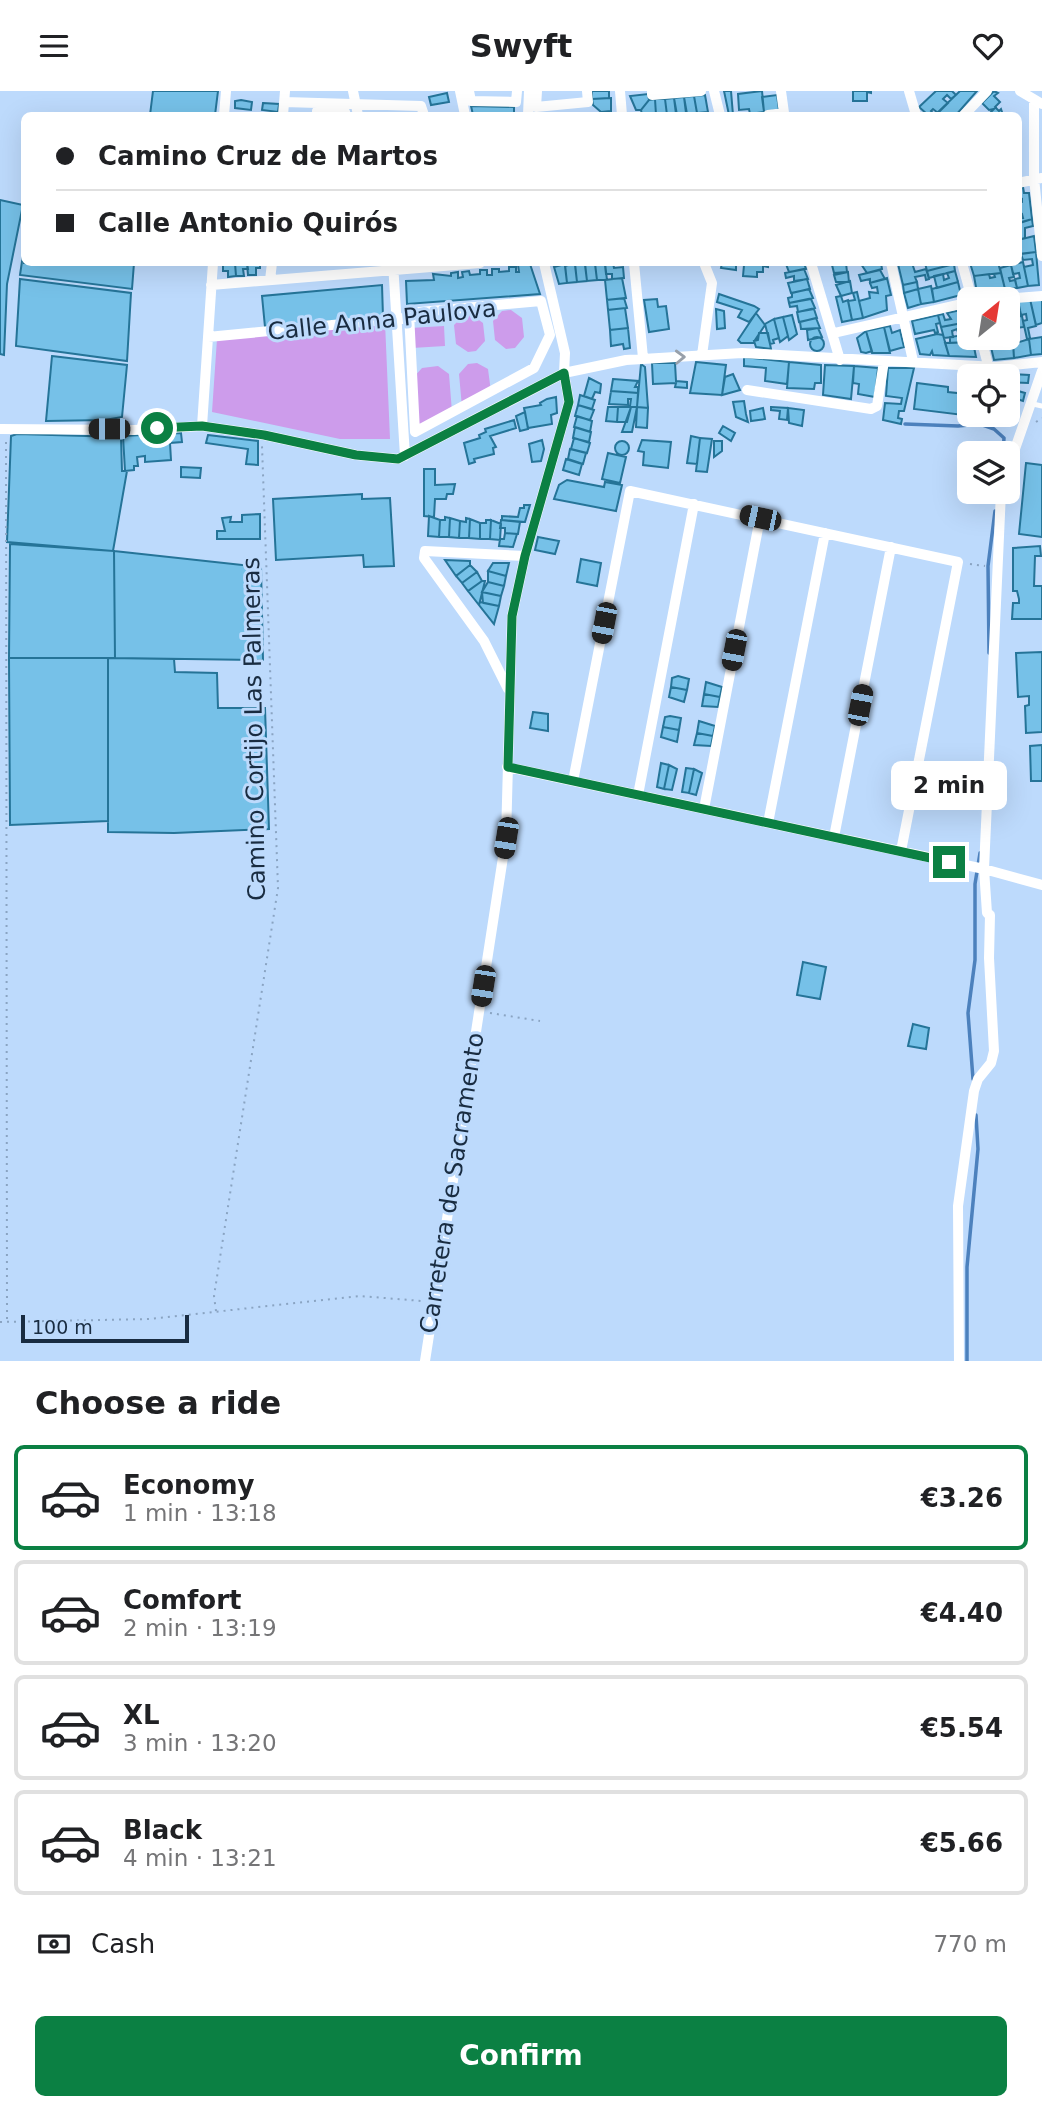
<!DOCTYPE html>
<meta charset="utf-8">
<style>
body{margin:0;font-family:"DejaVu Sans",sans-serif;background:#f6f6f6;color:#202124;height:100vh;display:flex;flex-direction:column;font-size:26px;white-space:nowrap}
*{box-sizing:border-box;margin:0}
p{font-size:23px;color:#757577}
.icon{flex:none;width:38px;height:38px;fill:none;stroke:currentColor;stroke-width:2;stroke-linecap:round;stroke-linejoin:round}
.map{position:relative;height:1270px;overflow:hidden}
.panel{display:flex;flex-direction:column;background:#fff;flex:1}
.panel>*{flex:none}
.hud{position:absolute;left:21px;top:21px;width:1001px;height:154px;border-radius:10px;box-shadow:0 7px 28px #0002;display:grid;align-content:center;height:154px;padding:0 35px;background:#fff}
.needle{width:46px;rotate:30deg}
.buttons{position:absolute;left:957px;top:196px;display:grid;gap:14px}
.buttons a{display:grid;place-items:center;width:63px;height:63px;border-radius:10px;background:#fff;box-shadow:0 7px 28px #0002;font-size:35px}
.scale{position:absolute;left:21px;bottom:18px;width:168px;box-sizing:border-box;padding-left:7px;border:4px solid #192c41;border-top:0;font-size:19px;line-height:24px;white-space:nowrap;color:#192c41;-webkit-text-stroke:5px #bddafc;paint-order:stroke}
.end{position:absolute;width:32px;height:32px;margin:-16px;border:9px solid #0b8043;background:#fff;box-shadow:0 0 0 4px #fff}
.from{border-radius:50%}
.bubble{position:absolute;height:49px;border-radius:10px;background:#fff;box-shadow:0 7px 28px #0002;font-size:23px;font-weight:800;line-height:49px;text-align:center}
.car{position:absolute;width:21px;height:42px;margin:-21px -10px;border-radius:9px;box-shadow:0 0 5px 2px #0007;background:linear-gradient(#222 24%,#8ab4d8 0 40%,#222 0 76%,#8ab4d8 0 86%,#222 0)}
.hud b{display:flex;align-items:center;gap:24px;height:66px;font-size:26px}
.hud b+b{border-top:2px solid #e0e0e0}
.hud i{width:18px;height:18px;background:#202124}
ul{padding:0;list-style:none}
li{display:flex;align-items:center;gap:21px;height:105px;margin:0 14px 10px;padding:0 21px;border:4px solid #e0e0e0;border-radius:10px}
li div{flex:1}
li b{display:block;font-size:26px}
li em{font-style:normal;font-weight:800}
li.current{border-color:#0b8043}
li>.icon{width:63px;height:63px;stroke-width:1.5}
h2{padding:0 35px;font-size:32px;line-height:84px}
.pay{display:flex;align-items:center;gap:18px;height:77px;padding:0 35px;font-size:26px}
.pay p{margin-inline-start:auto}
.action{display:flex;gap:14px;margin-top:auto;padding:14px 35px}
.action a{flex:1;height:80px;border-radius:10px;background:#0b8043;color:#fff;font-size:28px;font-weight:800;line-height:80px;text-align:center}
header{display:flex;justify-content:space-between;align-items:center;height:91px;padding:0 35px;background:#fff;font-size:32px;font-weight:800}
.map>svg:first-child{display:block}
</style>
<header><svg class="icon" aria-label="menu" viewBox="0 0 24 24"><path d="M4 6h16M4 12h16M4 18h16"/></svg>Swyft<svg class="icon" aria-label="heart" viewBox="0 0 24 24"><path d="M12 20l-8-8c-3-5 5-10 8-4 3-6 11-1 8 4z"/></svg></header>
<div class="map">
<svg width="1042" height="1270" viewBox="0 0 1042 1270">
<rect width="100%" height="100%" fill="#bddafc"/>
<path fill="#cd9ceb" d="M511,219L522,227L524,246L515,257L506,258L495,249L493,230L502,220Z
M464,224H472L483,232L485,250L476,260L468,261L456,253L454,234Z
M385,231L390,348H340L212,321L217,248Z
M444,235L445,255L412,257L410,237Z
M477,272L488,278L491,301L462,316L459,283L468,273Z
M438,275L449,283L452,321L415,341L412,288L422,277Z"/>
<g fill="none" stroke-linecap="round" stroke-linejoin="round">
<path stroke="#4c81bd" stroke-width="3.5" d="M905,333L958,335L980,333L994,338L1004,347L1003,362
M989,562L988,475L995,420
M973,988L968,922L975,869V793L980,762
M967,1270V1176L978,1058L976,1024"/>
</g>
<path fill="#76c1e8" stroke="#257498" stroke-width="2" d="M153,0H218L215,24H150Z
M592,0H609V7L592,8Z
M724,0H731L733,24H729Z
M762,0L764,21L750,23L749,18L739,19L738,3Z
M853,0H871V2L867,1V10H853Z
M936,0H952L956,4L951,8L947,4L943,8L948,12L938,22L933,18L931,20L935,24H928L919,16Z
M960,0H977L956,24H935Z
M994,0L998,2L994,5L1000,11L995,16L999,20L1001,18L1003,24H995L991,21L994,18L989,19L982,12Z
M447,2L449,11L431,14L429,6Z
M648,3L649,9L641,19H636L630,5Z
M705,4L708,21L697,22L694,5Z
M777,4L779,19L764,21L762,6Z
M694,5L697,22H686L684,6Z
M684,6L687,23H676L674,7Z
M611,7V20L601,21L593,14L592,8Z
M674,7L677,24H667L665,8Z
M655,8H665L667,24H656Z
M655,8L656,24H642L641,19L649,9Z
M241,9L252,11L251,19L235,17V10Z
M263,12L279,13L278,21L262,19Z
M471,15L514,16V24H473Z
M1023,96L1024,102H1029L1032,128L1020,132L1019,127H1023L1022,123L1019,124L1018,112L1022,111V108L1018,109V98Z
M0,109L23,114L7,193L4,264L0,263Z
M1032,128L1033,135L1025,137V147L1018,149V132Z
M1034,145L1036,161L1018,163V149Z
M24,157V172H134L132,198L20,184Z
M1036,161L1039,194L1028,195L1024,176L1033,174L1032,168L1023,169L1021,163Z
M1023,171L1028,195L1017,197L1015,188L1020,187L1019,182L1013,183L1011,174Z
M223,172H235L236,185L228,186V180H223Z
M235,172H247L248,178H243L244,185H236Z
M247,172H260V177H256V184H248Z
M575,172L577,191L567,192L565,175Z
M580,172H585L587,190L577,191L575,174Z
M595,172L597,189L587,190L585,174Z
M601,172H605L607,189H597L595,173Z
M609,172H613L614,177L623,176L624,187L612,188V183H606L605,174Z
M722,172H768V176L763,175V181H757V186L743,185L744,174L736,173V179L721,177Z
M789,172H804L806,178L789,181L786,173Z
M846,172L847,181L834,182L832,174Z
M866,172H881L882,178L867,182L861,173Z
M912,172L915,181L926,178L929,188L926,189L925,184L915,186L917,191L903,194L898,173Z
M925,172H953L954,173L927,180Z
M970,172H998L1001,182L974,185Z
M530,173L540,203L407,213L406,190L434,189L433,183L451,185V182L458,181V187L463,186L462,181L469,180L470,184L480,183V179H487V184H492V178H499V181L509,180V176H516V181H519L518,174Z
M565,173L567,192L559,193L554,176Z
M954,173L955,180L929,187L927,180Z
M1011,174L1014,186L1009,187L1010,190L1015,189L1017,197L1005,198L1000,177Z
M804,178L808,188L794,190V185L786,187L785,182Z
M880,179L885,188L870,192V188L861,190L859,184Z
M955,180L958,191L937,197L934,185L943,183L944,189L949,187L947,182Z
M848,181L849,191H836L834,184Z
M1001,182L1005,198L977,202L974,185L989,183L990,187L995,186L994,183Z
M622,187L626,207L607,209L605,189Z
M887,187L891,204L886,205L887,219L863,227L859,210L870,207L869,201L878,202L877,196L872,197L870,192Z
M20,188L131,202L127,270L16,255Z
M807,188L810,198L791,202L788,192Z
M850,190L852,202L841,205L836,194Z
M917,191L918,198L904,202L903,194Z
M958,191L961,204L934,211L932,198Z
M382,194L383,226L265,236L262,205Z
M931,195L934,211L921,213L918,198Z
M809,198L813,207L789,212L788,207L792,206V202Z
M918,198L921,213L908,217L904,202Z
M857,201L863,227L852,229L848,210L855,209L853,202Z
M719,203L754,215L759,218L749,231L738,226L742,219L717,211Z
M841,205L843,211L848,209L852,229L842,231L836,206Z
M624,207L627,217L608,219L607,209Z
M1042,207V232L1036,234L1030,208Z
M657,208L658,216L666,215L669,238L649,241L644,209Z
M811,208L815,217L798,221L797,215L790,216L789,212Z
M1030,208L1036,235L1028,237L1030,247L1027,248L1023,230L1027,229L1026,223L1021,224L1018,210Z
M1018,210L1020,219L1014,220L1015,226H1010L1008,211Z
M625,217L628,237L610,239L608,219Z
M716,218L724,220L725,237L717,238Z
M814,218L817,227L799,231L797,221Z
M965,218L968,231L941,236L938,224L943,223L945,229L951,228L947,222Z
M756,222L765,234L753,252H741L738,249Z
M792,224L797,243L789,249L783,226Z
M938,224L940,232L936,233L938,241L935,242L934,239L915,243L912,230Z
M1022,225L1024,236L1008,238V230L1009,234L1016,233L1015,226Z
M783,226L788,245L780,251L774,228Z
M816,227L820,237L801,238L800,231Z
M774,228L779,247L773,249L774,252L770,253L765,233Z
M968,231L970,243L959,245L957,238L952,240L953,246L944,247L941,236Z
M890,235L892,242L900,239L904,256L890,260L884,236Z
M884,236L890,262H872L866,240Z
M628,237L630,257L624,258L623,253L611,255L610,239Z
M818,237L822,246L808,249L807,239Z
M1007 244a6 6 0 1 1 12 0a6 6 0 1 1-12 0Z
M866,240L872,260L866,262L861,261L857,247Z
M759,242H768L771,258L756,256L754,250L758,249Z
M937,243L943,244L949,265L933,264L932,260L930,264L920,263L916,248Z
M970,243L973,251L950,252V246Z
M1042,246V263L1031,264L1029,248Z
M810 253a7 7 0 1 1 14 0a7 7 0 1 1-14 0Z
M1029,248L1031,264L1014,267L1013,253Z
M1013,249L1014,267L994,269L990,252Z
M973,251L976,266L949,265L945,252Z
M52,265L127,274L122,326L105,329L46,330Z
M744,266L789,271L787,293L765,290L766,277L744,275Z
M696,271L726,274L722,304L690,302Z
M789,271L821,274V292H815L814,298L787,297Z
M652,272H675L676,290L687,291V297L675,296L676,292L653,293Z
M641,273L645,276L648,317L637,316Z
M825,274L854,275L851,308L823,304Z
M854,275L878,277L875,306L858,303L859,293L853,292Z
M888,277H914L904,320H899L898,327L902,328L901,333L883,329L885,312L901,313L902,307L886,305Z
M992,282L1029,284L1028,292L1008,291V285H992Z
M733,283L740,299L722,304L725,286Z
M589,287L601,293L600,302L595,301L592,308L584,305Z
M613,288L638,290L635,296H638V302L611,300Z
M917,292L948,296V301L966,303L963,324L914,318Z
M1008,297L1025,302L1023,310L1008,305Z
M611,300L638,302L637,316H627L630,315L631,308H628V314L609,313Z
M580,304L595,309L592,318L578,314Z
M556,306L557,322L551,324L552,333L528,337L524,317L541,314L540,312L547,308Z
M744,310L746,323L748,331L736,326L733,311Z
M578,314L594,319L590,329L575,325Z
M608,316H618L617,331L606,330Z
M618,316H631L627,331H617Z
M631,316H637L632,341H622Z
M637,316L648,317L647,337L636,336Z
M771,316L788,317L787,329L779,328L780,320L771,319Z
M763,317L765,328L751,330L750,320Z
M788,317L804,319L802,335L789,332Z
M525,321L528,338L520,340L516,325Z
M577,325L592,330L590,341L574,336Z
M514,329L516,337L490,345L496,356L493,357L494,363L474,368L475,371L469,373L464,352L480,347L479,344L486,341L485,338Z
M723,335L735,342L731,350L719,342Z
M575,336L591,341L589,351L573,347Z
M181,342L182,351L170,352L171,369L145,371V365L137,366L138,375H134V379L125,380L123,345Z
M17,343L121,346L122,380H127L113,460L7,451L11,345Z
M208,344L258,350V374L246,373L248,358L206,352Z
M691,345L700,347L697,373L687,372Z
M574,347L590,352L587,362L571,358Z
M700,347L712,348L707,381L696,380Z
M542,349L544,358L541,370L532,371L529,353Z
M642,349L671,351L668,377L643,374L644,361L638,360Z
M615 357a7 7 0 1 1 14 0a7 7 0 1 1-14 0Z
M714,350H722V360L714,366Z
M570,358L586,362L583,373L568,368Z
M608,362L626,366L620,392L602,388Z
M566,368L582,373L579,384L563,379Z
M1026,372L1042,374V446L1019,443Z
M181,376L201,377L200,387L181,386Z
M424,378H435V394L455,393L453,403H447L446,408H435L434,426L424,425Z
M567,389L604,396L605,391L622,394L616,420L554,408L559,394Z
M362,403V408L390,407L394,475L364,476L363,464L276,469L273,408Z
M524,414H530L525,431L502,429V425L518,426L520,417H524Z
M260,423V448H217V440H225L222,427L231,426L230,431H242V424Z
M429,425L440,429L439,446L428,445Z
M445,426L450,427L449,446H439L440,429H445Z
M450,427L460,430L459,447L449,446Z
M466,427L470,428L469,447H459L460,430L466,431Z
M470,428L480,432V448L469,447Z
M486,429H491L490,448H480V432H486Z
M491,429L501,433L500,449L490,448Z
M501,429L520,431L518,443L505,442V437H500Z
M505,442L517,443L513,456L499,455L500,448H504Z
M538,446L559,450L555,463L535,459Z
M10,453L114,460L115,567H9Z
M1040,455L1041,465H1035L1034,495H1042V528H1012L1013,512H1019V508L1017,500H1013V457Z
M114,460L261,476L263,569L115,567Z
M581,468L601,472L597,495L577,491Z
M445,469L470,470V474L456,485Z
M493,472H509L506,485L488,480Z
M470,474L477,481L462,492L456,485Z
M488,480L506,485L504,495L488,491Z
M477,481L482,490L468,500L462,492Z
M482,490H485L479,514L468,500Z
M488,491L504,495L501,505L482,501Z
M482,501L501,505L499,515L483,512Z
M480,511L499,515L494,533L479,514Z
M1042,561V641L1026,642L1025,615L1029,614V605L1018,606L1016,562Z
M9,567H108V730L10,734Z
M108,567L174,568L175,581L217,582L218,617H265L269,738L174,742L108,741Z
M678,585L689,588L687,599L671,596L672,587Z
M706,591L722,596L720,606L704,603Z
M671,596L687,599L684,611L669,606Z
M704,603L720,606L718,616L702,615Z
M533,621L548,623V640L530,637Z
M670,625L681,627L679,639L663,636L665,626Z
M699,630L715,635L713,645L697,642Z
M663,636L679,639L677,651L661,646Z
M697,642L713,645L711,655L694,654Z
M1042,654V690H1031L1030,655Z
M661,672L669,674L664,698L657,696Z
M669,674L677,678L672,699L664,698Z
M686,677L694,678L689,702L682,701Z
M694,678L702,682L696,704L689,702Z
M803,871L826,876L820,908L797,904Z
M913,933L929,937L926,958L908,955Z"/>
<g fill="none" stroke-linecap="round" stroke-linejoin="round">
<path stroke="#8aa4c2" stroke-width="2" stroke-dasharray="2 5" stroke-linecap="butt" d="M1036,331L1042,327
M6,351L7,1232
M1012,397L1016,385
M970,473L985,475
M490,922L540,930
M216,1220L214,1205L278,797L262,355
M0,1231L149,1228L360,1205L422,1210"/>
<path stroke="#fff" stroke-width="5" d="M1033,313L1042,315"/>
<path stroke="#fff" stroke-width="10" d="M353,0L358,24
M460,0L465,24
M469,0L471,10L516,11L517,0
M537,0L536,16L588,11L587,0
M620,0L622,24
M652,0V4L701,0
M714,0L720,24
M909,0L916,24
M1020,0L1042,13
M1034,9V87L1042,165
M284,11L421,15L424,24
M224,24L226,0
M283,24L285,0
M317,24V20L345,21L346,24
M528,24L529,0
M768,24L784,22L781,0
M964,24L987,0
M1018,92L1042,87
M393,172L405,365
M634,172L643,267
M811,172L840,269
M891,172L913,270
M962,172L972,208
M270,189L272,172
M211,194L480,172
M1001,208L1042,205
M541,210L550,244L534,277L415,341L409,222Z
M834,242L970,211
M208,246L415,226
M981,247L988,274
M702,264L712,192L704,172
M747,299L871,318L877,315L884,270
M202,335L213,172
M0,338L134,339L202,335L264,344L356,364L398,368L564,282L626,269L742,262L996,276L1042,271
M1008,378L1042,280
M508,598L484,550L424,467L425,460L525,465
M507,676L984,778L1042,794
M573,690L630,400L958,471L901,760
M638,704L694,413
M704,718L760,427
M768,732L825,442
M834,746L891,456
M425,1270L506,747L512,525L525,465L569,311L564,282L565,262L544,172
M959,1270L958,1115L974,1000L978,988L991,972L994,960L989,867L990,824L987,822L984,778L1001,401"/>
</g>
<defs><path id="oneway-chevron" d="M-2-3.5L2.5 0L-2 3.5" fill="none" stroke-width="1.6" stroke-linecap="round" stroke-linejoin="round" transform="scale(1.75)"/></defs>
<use stroke="#98a0aa" href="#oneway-chevron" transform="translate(680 266) rotate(-2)"/>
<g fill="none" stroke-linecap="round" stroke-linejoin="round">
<path stroke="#0b8043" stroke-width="9" d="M157,337L202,335L264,344L356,364L398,368L564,282L569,311L525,465L512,525L508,676L949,771"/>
</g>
<g text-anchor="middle" stroke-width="6" stroke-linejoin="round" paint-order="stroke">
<g font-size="24" fill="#192c41" stroke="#bddafc">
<text transform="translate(382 229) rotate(-6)" y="8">Calle Anna Paulova</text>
<text transform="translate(254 638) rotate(-91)" y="8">Camino Cortijo Las Palmeras</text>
<text transform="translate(452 1092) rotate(-81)" y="8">Carretera de Sacramento</text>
</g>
</g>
</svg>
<div class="buttons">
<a><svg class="needle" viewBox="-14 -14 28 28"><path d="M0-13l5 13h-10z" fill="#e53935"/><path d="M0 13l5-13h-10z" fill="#757577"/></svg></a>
<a><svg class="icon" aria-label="locate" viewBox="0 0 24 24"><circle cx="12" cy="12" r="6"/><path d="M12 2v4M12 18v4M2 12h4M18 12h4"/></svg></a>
<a><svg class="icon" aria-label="layers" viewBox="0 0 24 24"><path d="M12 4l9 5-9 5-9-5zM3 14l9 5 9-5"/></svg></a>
</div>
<div class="scale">100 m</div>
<i class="end from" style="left:157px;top:337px"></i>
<i class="end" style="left:949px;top:771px"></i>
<div class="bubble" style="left:891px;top:670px;width:116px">2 min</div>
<i class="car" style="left:109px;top:338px;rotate:270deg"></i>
<i class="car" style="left:760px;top:427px;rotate:282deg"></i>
<i class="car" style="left:604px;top:532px;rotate:191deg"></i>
<i class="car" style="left:734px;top:559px;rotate:191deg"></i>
<i class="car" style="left:860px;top:614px;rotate:11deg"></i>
<i class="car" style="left:506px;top:747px;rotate:189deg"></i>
<i class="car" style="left:483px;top:895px;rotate:189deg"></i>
<div class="hud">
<b><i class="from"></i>Camino Cruz de Martos</b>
<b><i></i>Calle Antonio Quirós</b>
</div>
</div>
<section class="panel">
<h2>Choose a ride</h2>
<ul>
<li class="current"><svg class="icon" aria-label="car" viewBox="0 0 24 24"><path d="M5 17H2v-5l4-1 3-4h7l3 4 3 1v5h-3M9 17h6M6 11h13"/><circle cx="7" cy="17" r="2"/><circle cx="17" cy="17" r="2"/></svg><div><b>Economy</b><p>1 min · 13:18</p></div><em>€3.26</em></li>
<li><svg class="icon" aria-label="car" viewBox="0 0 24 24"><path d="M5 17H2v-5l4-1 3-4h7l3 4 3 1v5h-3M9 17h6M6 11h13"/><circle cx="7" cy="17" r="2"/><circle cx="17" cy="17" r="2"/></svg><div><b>Comfort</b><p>2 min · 13:19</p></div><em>€4.40</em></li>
<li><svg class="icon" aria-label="car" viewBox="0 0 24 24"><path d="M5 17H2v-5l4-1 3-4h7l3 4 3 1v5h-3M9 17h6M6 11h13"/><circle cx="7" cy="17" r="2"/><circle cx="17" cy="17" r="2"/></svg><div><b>XL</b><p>3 min · 13:20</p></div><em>€5.54</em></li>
<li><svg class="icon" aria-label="car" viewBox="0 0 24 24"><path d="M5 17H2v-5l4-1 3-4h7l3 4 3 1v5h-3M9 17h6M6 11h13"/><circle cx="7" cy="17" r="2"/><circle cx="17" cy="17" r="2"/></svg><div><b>Black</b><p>4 min · 13:21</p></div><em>€5.66</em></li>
</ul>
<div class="pay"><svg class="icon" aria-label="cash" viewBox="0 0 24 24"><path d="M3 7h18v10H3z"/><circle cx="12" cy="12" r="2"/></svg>Cash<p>770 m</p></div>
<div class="action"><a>Confirm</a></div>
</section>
